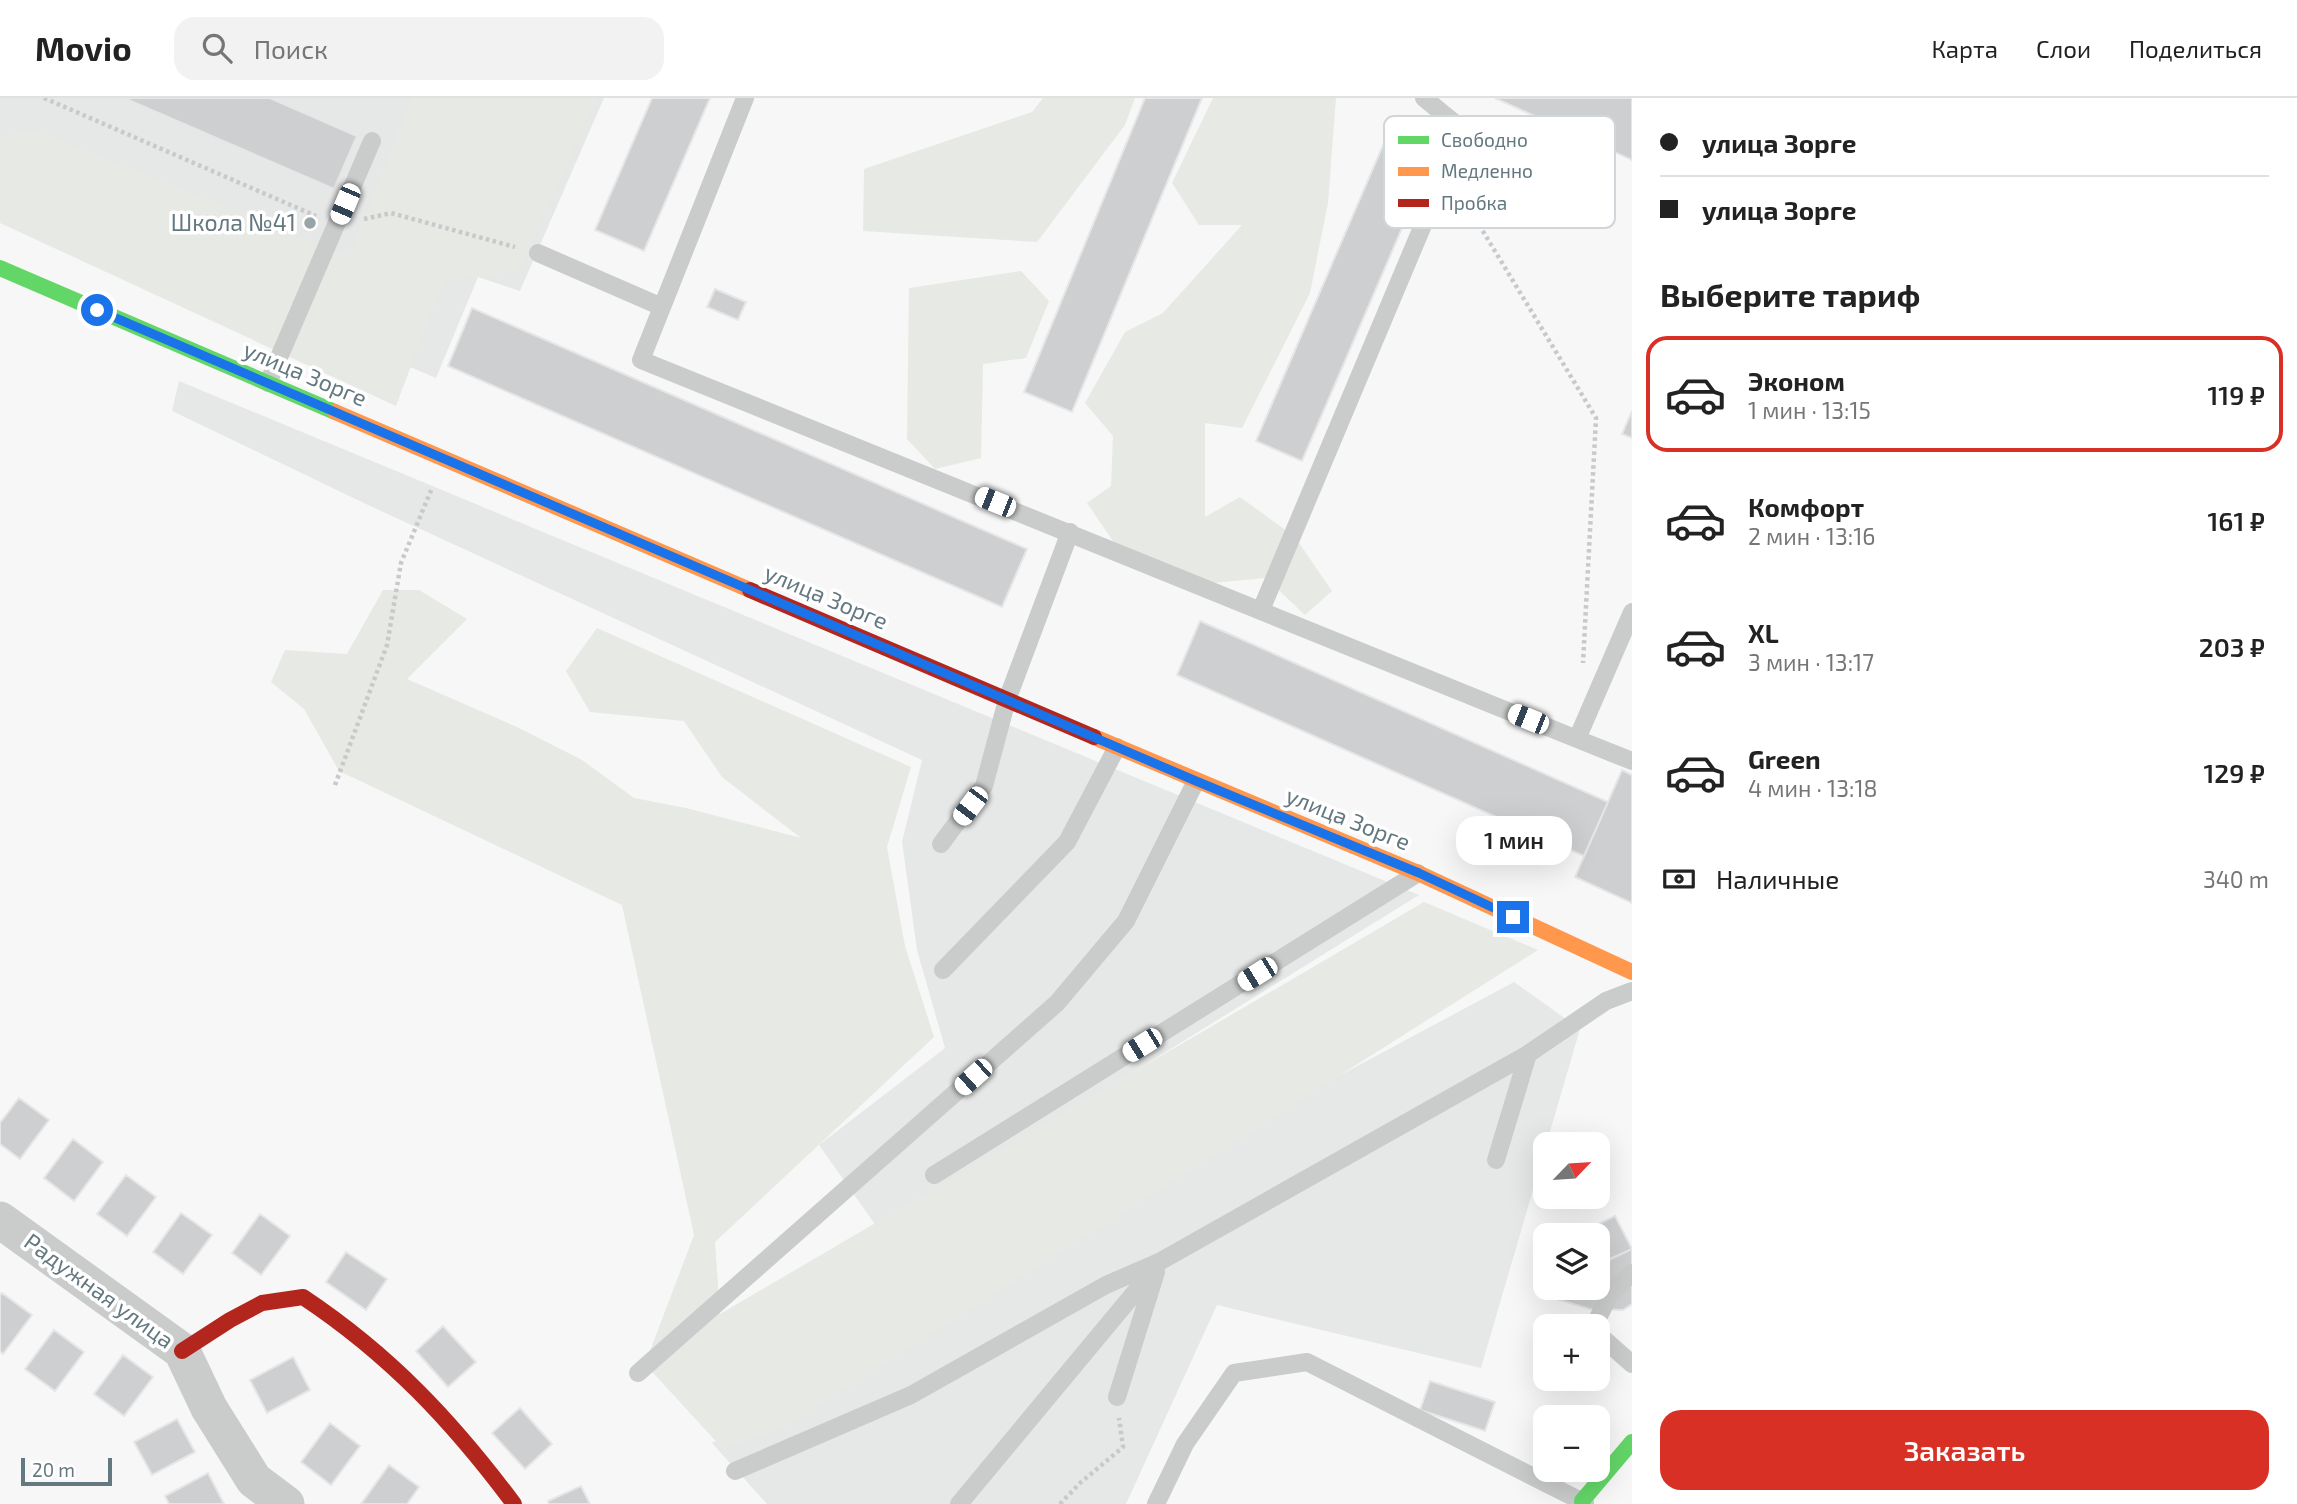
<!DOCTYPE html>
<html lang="ru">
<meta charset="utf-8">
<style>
body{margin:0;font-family:"Exo 2",sans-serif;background:#f2f2f2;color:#222;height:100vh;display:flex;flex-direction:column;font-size:26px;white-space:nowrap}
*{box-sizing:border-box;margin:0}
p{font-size:23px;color:#767676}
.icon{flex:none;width:38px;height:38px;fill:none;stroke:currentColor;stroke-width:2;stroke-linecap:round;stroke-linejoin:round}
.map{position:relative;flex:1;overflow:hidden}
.details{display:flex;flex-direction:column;background:#fff;width:665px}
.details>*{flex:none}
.banner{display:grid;align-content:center;height:154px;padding:0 28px;background:#fff}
.needle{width:46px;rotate:65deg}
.buttons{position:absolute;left:1533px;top:1034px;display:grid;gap:14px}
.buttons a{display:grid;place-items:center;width:77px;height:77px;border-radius:14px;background:#fff;box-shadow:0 7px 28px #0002;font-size:35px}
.scale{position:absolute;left:21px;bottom:18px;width:91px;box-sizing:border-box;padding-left:7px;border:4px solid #647880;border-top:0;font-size:19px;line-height:24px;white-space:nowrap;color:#647880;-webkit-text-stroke:5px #fff;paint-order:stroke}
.end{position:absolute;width:32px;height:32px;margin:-16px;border:9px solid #1a73e8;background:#fff;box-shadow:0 0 0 4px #fff}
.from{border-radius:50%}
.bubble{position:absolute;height:49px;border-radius:21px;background:#fff;box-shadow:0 7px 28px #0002;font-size:23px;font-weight:600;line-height:49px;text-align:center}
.car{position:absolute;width:21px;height:42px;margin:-21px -10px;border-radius:9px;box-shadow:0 0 5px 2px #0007;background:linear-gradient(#fff 24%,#345 0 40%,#fff 0 76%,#345 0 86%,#fff 0)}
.banner b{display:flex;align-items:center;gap:24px;height:66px;font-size:26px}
.banner b+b{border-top:2px solid #e0e0e0}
.banner i{width:18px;height:18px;background:#222}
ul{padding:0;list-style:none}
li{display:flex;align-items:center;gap:21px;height:116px;margin:0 14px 10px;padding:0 14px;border:4px solid transparent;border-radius:21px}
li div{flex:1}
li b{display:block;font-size:26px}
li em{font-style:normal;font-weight:600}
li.on{border-color:#d93025}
li>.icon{width:63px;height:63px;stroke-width:1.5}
h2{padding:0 28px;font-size:32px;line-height:84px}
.pay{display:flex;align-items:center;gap:18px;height:77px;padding:0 28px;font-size:26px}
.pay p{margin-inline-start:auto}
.button{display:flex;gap:14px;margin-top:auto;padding:14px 28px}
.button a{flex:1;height:80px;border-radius:21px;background:#d93025;color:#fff;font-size:28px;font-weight:600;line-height:80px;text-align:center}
header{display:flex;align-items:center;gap:42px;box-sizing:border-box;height:98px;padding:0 35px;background:#fff;border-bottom:2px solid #e0e0e0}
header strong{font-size:33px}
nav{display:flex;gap:38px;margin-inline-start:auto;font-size:24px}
.search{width:490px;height:63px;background:#f2f2f2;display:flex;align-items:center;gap:18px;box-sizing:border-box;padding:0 24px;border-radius:21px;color:#767676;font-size:26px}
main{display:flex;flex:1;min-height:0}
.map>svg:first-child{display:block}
</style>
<header>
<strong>Movio</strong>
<div class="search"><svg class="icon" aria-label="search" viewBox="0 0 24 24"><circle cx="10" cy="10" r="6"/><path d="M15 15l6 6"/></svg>Поиск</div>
<nav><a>Карта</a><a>Слои</a><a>Поделиться</a></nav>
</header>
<main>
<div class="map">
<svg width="1632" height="1406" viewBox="0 0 1632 1406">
<rect width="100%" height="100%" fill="#f7f7f7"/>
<path fill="#e6e8e7" d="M0,0H604L520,193L478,179L436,280L0,95Z
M179,283L1419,797L879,1132L819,1047L945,950L917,852L902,744L922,662L368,407L172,313Z
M1514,884L1580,931L1481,1270L1217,1207L1126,1406H767L712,1345L1079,1117Z"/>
<path fill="#e6e9e4" d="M412,0H597L519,173L443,183L396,308L0,125V39L33,32L349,158Z
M1043,0H1135L1125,27L1037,144L863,133L864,71L1032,14Z
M1213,0H1336L1328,105L1310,195L1242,330L1205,325V419L1240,399L1295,439L1332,493L1305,517L1266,480L1212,485L1115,446L1087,405L1111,388L1113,338L1085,305L1125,234L1163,215L1242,127H1199L1172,85Z
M1021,173L1049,203L1026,260L983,266L981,360L935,371L907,341L909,190Z
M383,492H419L467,521L407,581L519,630L582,662L634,700L686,710L801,740L722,679L684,623L590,614L566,573L597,530L911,669L887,749L905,848L934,939L715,1144L720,1216L1424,804L1538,852L782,1330L723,1351L645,1266L694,1137L622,807L339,673L304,611L271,584L285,552L347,556Z"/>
<path fill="#cdcfd0" stroke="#e6e6e6" stroke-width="2" d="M124,0H270L357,38L334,91Z
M652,0H710L644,153L595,132Z
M1145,0H1202L1072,314L1024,294Z
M1495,0H1632V62Z
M1393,24L1439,44L1302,363L1256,343Z
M715,191L746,204L738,222L707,209Z
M472,210L1027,451L1002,509L448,268Z
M1632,313V340L1622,336Z
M1200,523L1608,704L1584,758L1177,577Z
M1622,672L1632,677V805L1575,779Z
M19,1000L49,1022L20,1061L0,1046V1025Z
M73,1041L103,1064L74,1103L44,1080Z
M126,1077L156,1099L127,1138L97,1116Z
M181,1115L212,1137L183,1176L153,1154Z
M260,1116L290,1138L261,1177L232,1155Z
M1615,1118L1632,1151L1603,1165L1598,1155V1138H1589L1586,1132Z
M1632,1151V1206L1623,1212L1590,1211L1547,1198L1550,1190H1598V1166Z
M346,1154L387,1181L366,1212L326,1184Z
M2,1195L32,1217L3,1256L0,1253V1197Z
M443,1228L476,1264L448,1289L416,1253Z
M54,1232L84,1254L55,1293L25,1271Z
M123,1257L153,1279L124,1318L94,1296Z
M293,1259L310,1292L267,1315L250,1282Z
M1430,1283L1495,1304L1485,1333L1420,1312Z
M520,1310L552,1346L525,1371L492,1335Z
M177,1321L195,1354L152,1377L134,1344Z
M330,1325L360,1348L331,1387L301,1364Z
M389,1367L419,1389L407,1406H361Z
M208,1375L224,1406H169L165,1398Z
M581,1388L590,1406H549L548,1403Z"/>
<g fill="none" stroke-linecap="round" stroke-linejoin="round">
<path stroke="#c8c9ca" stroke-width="4.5" stroke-dasharray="3.5 3.5" stroke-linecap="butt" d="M44,0L316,118
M1461,97L1596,320L1583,565
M364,121L391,115L515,149
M335,687L387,547L401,465L432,390
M1060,1406L1080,1385L1123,1349L1119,1320"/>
<path stroke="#cacccc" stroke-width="18" d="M745,0L641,262L1577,641
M538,155L662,209
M268,285L372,43
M1261,512L1463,32L1424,0
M1632,514L1577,641L1632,663
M941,746L984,688L1007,602L1070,434
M943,872L1067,744L1117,649
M1496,1062L1528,956
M934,1077L1418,775
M1594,1228L1610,1196L1632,1175
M1598,1236L1632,1266
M638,1275L1057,905L1126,823L1196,683
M1117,1299L1156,1174
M735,1373L911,1297L1106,1187L1159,1164L1528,956L1606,903L1632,893
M959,1406L1156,1169
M1156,1406L1185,1346L1234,1275L1307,1264L1585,1405"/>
<path stroke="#cacccc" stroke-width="37" d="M0,1122L182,1253L209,1310L254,1382L286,1406"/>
<path stroke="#63d668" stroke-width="16" d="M0,170L335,314
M1582,1403L1632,1344"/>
<path stroke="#ff974d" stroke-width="16" d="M335,314L750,492
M1094,639L1418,775L1632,874"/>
<path stroke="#b3261e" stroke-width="16" d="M750,492L1094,639
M182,1253L230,1222L262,1205L303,1199C390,1257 452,1323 514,1406"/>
</g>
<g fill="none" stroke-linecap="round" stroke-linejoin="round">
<path stroke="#1a73e8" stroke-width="9" d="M97,212L1196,683L1419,775L1513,819"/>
</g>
<circle fill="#97a4aa" stroke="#fff" stroke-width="2.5" cx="310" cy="125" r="7"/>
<g text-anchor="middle" stroke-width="7" stroke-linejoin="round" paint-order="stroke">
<g font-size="23" fill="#647880" stroke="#fff" text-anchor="end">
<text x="296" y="133">Школа №41</text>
</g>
<g font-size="23" fill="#647880" stroke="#fff">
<text transform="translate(305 276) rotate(23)" y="8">улица Зорге</text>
<text transform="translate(826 499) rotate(23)" y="8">улица Зорге</text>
<text transform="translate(1348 721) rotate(22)" y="8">улица Зорге</text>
<text transform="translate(99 1193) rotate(36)" y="8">Радужная улица</text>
</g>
</g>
<rect x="1384" y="18" width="231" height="112" rx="10" fill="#fff" stroke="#d0d6d9" stroke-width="2"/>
<rect x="1398" y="38" width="31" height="8" fill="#63d668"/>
<rect x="1398" y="69" width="31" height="9" fill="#ff974d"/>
<rect x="1398" y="101" width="31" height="8" fill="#b3261e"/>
<g font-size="19" fill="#647880">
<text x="1441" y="49">Свободно</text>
<text x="1441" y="80">Медленно</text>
<text x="1441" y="112">Пробка</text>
</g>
</svg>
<div class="buttons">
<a><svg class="needle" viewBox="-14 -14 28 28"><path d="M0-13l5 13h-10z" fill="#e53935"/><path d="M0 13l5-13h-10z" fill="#767676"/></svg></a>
<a><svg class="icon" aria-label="layers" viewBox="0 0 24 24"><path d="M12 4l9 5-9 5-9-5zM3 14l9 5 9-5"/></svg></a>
<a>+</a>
<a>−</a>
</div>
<div class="scale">20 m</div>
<i class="end from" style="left:97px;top:212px"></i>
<i class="end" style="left:1513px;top:819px"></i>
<div class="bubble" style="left:1456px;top:718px;width:116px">1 мин</div>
<i class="car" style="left:345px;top:106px;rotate:203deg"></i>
<i class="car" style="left:995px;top:404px;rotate:292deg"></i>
<i class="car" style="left:1528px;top:621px;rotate:292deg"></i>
<i class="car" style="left:970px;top:708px;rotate:217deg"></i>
<i class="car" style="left:1257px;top:876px;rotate:238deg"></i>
<i class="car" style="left:1142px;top:947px;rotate:238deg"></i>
<i class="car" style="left:973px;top:979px;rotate:228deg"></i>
</div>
<section class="details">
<div class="banner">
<b><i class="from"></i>улица Зорге</b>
<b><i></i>улица Зорге</b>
</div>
<h2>Выберите тариф</h2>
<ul>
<li class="on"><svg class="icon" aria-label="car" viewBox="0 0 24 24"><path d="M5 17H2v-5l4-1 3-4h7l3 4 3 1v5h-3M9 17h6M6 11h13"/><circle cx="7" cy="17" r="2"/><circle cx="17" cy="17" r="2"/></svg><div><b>Эконом</b><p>1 мин · 13:15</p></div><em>119 ₽</em></li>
<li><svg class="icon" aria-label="car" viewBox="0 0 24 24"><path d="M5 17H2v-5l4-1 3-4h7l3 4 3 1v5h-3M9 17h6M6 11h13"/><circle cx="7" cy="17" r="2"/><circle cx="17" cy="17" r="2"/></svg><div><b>Комфорт</b><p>2 мин · 13:16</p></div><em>161 ₽</em></li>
<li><svg class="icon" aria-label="car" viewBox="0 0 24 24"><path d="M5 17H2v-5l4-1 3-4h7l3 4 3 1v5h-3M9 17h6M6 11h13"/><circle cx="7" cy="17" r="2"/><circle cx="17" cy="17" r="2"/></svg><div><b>XL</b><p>3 мин · 13:17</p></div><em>203 ₽</em></li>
<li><svg class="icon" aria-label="car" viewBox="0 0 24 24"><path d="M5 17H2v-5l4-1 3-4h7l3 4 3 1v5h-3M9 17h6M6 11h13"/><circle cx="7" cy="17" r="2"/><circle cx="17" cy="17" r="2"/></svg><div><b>Green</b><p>4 мин · 13:18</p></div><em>129 ₽</em></li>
</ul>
<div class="pay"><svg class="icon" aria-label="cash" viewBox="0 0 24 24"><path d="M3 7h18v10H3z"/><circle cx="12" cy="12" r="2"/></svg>Наличные<p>340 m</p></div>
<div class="button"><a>Заказать</a></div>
</section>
</main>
